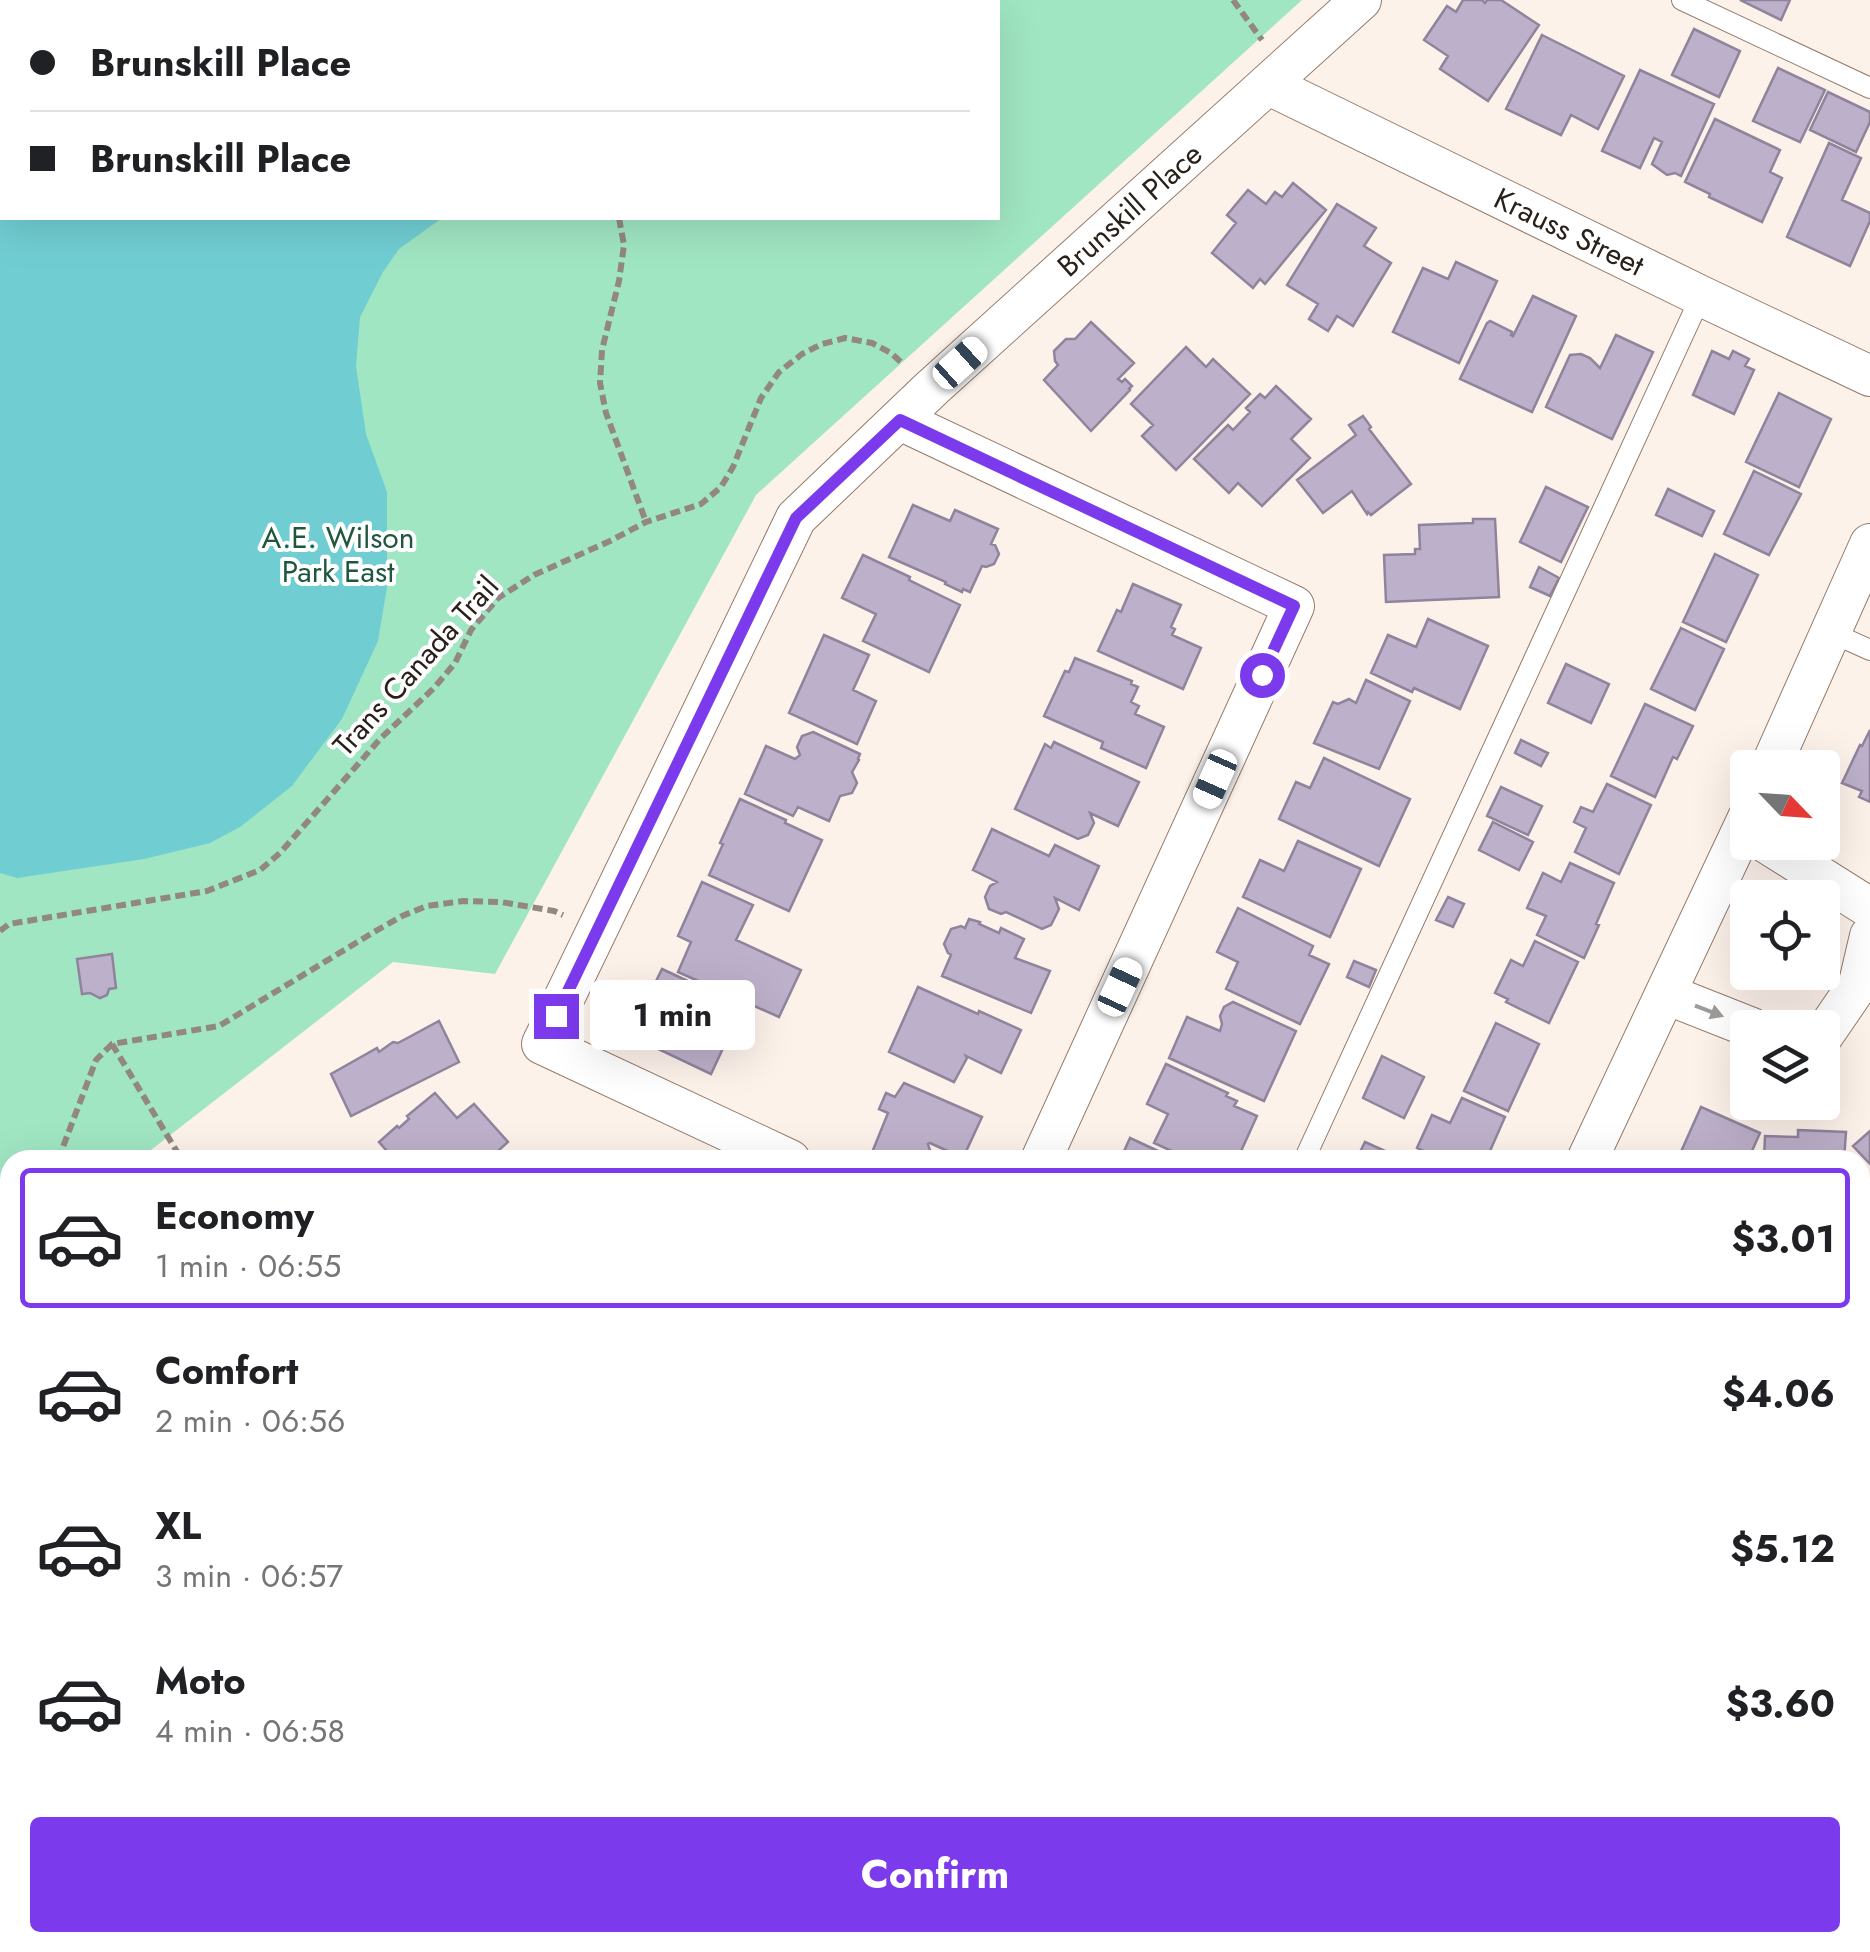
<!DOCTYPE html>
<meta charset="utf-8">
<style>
body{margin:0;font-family:Jost,sans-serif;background:#f6f6f6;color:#202124;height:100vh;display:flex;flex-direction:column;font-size:38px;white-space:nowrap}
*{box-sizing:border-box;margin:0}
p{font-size:32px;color:#757577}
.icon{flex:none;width:55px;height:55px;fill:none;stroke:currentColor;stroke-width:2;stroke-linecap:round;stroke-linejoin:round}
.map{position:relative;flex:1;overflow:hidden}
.side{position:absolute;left:0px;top:1150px;width:1870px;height:802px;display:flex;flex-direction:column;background:#fff;border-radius:30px 30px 0 0;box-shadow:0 10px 40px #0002}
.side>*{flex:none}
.banner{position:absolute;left:0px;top:0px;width:1000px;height:220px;box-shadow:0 10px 40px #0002;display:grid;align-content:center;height:220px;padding:0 30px;background:#fff}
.needle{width:65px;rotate:115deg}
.buttons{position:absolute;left:1730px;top:750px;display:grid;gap:20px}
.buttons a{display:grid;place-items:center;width:110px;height:110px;border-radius:10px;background:#fff;box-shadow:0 10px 40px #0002;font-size:50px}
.end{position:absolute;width:45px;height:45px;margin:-22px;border:12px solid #7c3aed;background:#fff;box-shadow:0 0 0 5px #fff}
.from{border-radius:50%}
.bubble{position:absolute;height:70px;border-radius:10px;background:#fff;box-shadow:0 10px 40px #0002;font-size:32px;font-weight:700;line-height:70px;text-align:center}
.car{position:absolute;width:30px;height:60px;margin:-30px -15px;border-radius:12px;box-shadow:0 0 8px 2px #0007;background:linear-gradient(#fff 24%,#345 0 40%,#fff 0 76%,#345 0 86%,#fff 0)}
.banner b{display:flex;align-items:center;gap:35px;height:95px;font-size:38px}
.banner b+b{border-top:2px solid #e0e0e0}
.banner i{width:25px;height:25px;background:#202124}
ul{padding:18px 0 0;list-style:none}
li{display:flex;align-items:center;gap:30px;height:140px;margin:0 20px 15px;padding:0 10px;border:5px solid transparent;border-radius:10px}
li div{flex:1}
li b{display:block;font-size:38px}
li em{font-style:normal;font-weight:700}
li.active{border-color:#7c3aed}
li>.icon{width:90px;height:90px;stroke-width:1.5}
.primary-button{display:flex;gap:20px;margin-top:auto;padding:20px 30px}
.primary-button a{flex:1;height:115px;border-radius:10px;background:#7c3aed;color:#fff;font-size:40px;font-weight:700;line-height:115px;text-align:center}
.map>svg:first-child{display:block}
</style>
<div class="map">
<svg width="1870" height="1952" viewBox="0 0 1870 1952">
<rect width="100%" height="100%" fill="#fdf2ea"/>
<path fill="#a0e6c3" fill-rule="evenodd" d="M0,0H1302L756,495L495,974L393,962L138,1160H10V1260L0,1268ZM2,2H998V218H2Z"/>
<path fill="#70ced3" d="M118,0H572V2H117Z
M0,147L2,148V218H442L399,249L383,272L360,317L356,366L366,434L387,492V587L378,641L342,719L292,786L240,827L210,843L144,859L17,878L0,873Z"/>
<path fill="#bdb0ca" stroke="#90849d" stroke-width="2.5" d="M1463,0H1482L1485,3L1487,0H1501L1539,25L1488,101L1440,69L1448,56L1424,40L1447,6L1456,12Z
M1740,0H1790L1781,20Z
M1694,29L1740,51L1719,97L1672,75Z
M1542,35L1624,76L1598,129L1571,115L1561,135L1506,109Z
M1778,68L1825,90L1800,142L1753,121Z
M1640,70L1714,104L1681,176L1675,173L1667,175L1652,164L1662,142L1654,138L1640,168L1602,151Z
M1828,92L1870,112V122L1856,152L1810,130Z
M1715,119L1780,150L1770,172L1782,178L1762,222L1709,197L1710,194L1685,182Z
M1829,143L1861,158L1842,200L1870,213V221L1850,266L1787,237Z
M1293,183L1326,210L1265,284L1260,279L1253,288L1212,253L1236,223L1227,215L1248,190L1266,204L1275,192L1282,197Z
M1337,204L1376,228L1364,246L1391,263L1353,326L1337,316L1328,331L1309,319L1318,304L1287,285Z
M1456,262L1497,281L1459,363L1393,332L1423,268L1448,279Z
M1533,296L1576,316L1532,412L1460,379L1487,323L1490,321L1512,332L1511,335L1513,336Z
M1091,322L1134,363L1118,379L1122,382L1125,379L1132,386L1129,389L1130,390L1091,431L1044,380L1058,365L1055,361L1054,351L1066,339H1075Z
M1616,335L1653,352L1612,439L1546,407L1570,355L1581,354L1590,358L1600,368Z
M1186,347L1206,367L1213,359L1250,394L1176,470L1142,436L1153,425L1131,404Z
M1712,351L1729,359L1733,351L1749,359L1745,366L1754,370L1734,414L1693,395Z
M1276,386L1311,419L1291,439L1310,458L1262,506L1238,483L1229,493L1194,459L1228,425L1233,430L1250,412L1246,408L1260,394L1265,398Z
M1779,393L1831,419L1799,487L1746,462Z
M1363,416L1371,427L1369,429L1411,484L1371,515L1368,512L1367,514L1352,491L1323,513L1297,480L1356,435L1349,425Z
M1754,471L1801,494L1769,555L1724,534Z
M1546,487L1588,507L1561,562L1520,542Z
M1668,489L1714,511L1702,536L1656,515Z
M913,505L950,521L955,510L998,529L991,544L995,545L999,554L994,564L986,567L982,566L970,592L963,589L962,592L945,584L946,582L889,557Z
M1473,519H1495L1499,597L1386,602L1384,555L1415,554V549H1420L1419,525L1473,523Z
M1715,554L1758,575L1726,642L1683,622Z
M863,555L910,577L909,580L960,605L929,672L863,641L876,614L842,598Z
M1539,567L1559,578L1550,596L1530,587Z
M1133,584L1181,605L1171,627L1175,629L1172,635L1201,648L1183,689L1098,651L1117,610L1121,612Z
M1428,619L1488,646L1460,709L1414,688L1412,692L1371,673L1388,635L1416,647Z
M1681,628L1724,649L1695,710L1651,689Z
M824,635L869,655L853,690L876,701L857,744L789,713Z
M1075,658L1132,681L1131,684L1138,687L1131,702L1139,706L1135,714L1164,727L1146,768L1101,748L1103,742L1044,716L1065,671L1069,672Z
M1566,664L1609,684L1591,723L1548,703Z
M1366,680L1410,701L1379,769L1314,743L1333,702L1338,704L1349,699L1356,703Z
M1645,704L1693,726L1677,759L1673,757L1655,797L1611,776Z
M1870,730V802L1859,797L1862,791L1842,783L1860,745L1862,746Z
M813,732L860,754L858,759L859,760L852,772L857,783L852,793L840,796L829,821L798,807L793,816L745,794L766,746L795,759L800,755L797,747L802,736Z
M1521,740L1548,753L1541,766L1515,753Z
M1054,742L1139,782L1118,826L1090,813L1094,823L1088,835L1078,839L1015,809L1045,744L1051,748Z
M1324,758L1410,799L1379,866L1279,819L1296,782L1310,788Z
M1607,784L1651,805L1619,874L1575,852L1586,828L1574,822L1581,807L1593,812Z
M1501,787L1542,806L1528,835L1487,816Z
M740,799L786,820L785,823L822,840L789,911L709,875L723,844L720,843Z
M1493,822L1533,842L1519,870L1479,850Z
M992,829L1049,856L1055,845L1099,866L1079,910L1055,898L1059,909L1051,925L1042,929L1006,912L1001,914L989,909L985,897L990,886L997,882L973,870Z
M1298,841L1361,869L1330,937L1243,897L1260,860L1284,871Z
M1570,863L1614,883L1596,924L1599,925L1584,958L1537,935L1546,916L1527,908L1543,873L1561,882Z
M702,882L753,905L736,940L801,970L779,1017L678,972L691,942L678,936Z
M1448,897L1464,904L1453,927L1436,920Z
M1238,908L1313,946L1309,955L1329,964L1300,1024L1226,989L1238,962L1217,952Z
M969,919L980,922L979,924L999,933L1001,928L1024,939L1015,958L1050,971L1031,1013L942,976L951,955L948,953L944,944L951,929L961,926L965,928Z
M1535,941L1578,962L1549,1023L1506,1002L1508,999L1495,993L1511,960L1523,966Z
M112,954L116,988L109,989L107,995L100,998L90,993L82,994L77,959Z
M1354,961L1376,970L1369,987L1347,977Z
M662,969L705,989L703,995L740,1012L711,1074L658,1049L669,1024L678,1028L681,1023L676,1020L674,1025L642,1010Z
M918,987L978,1014L979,1011L1021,1030L1001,1073L966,1056L967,1058L954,1082L889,1052Z
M1233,1002L1296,1031L1264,1101L1169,1058L1187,1017L1220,1031L1222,1024L1220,1016L1224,1007Z
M439,1021L459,1062L351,1116L331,1074L377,1048L379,1052L393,1042L398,1043Z
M1496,1023L1539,1044L1508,1111L1464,1091Z
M1382,1056L1424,1077L1404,1118L1363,1098Z
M1166,1064L1228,1093L1226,1096L1237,1101L1234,1106L1257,1116L1237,1160H1191L1154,1143L1168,1114L1147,1104Z
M904,1083L982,1117L963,1158L930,1143L928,1144L931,1154L928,1160H895L873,1150L888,1113L879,1109L886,1093L895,1097Z
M435,1093L457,1118L474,1104L508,1142L488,1160H402L398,1156L394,1159L379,1142L397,1126L399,1128L409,1119L407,1116Z
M1462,1098L1505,1117L1486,1160H1436L1433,1159L1434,1156L1417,1148L1432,1115L1450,1123Z
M1701,1107L1760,1133L1748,1160H1692L1680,1154Z
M1798,1130L1846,1132L1844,1160H1764L1765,1136L1798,1137Z
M1870,1131V1164L1853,1146Z
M1130,1138L1171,1157L1172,1160H1120Z
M1365,1142L1405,1160H1356Z
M542,1152L563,1160H539Z
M0,1346L10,1357V1398L0,1388Z
M1860,1381L1870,1386V1423L1865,1433L1860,1430Z
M0,1424L10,1435V1502L0,1491Z
M1860,1467L1870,1472V1530L1860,1526Z
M1868,1739L1870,1740V1818L1860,1814V1756Z
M0,1833L10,1837V1932L0,1927Z
M1865,1886L1870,1888V1924L1860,1919V1898Z
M32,1942H108L104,1952H90L72,1944L68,1952H53Z
M371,1942H424L419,1952H366Z
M602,1942H653L649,1952H614L601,1946Z
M663,1942H700L715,1950L714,1952H659Z
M880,1942H932L927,1952H900Z
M968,1942H1001L1021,1952H964Z
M1431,1942H1515L1510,1952H1444L1429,1945Z
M1523,1942H1538L1547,1947L1549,1942H1583L1603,1952H1518Z
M1752,1942H1783L1779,1952H1748Z
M1835,1943L1854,1952H1831Z"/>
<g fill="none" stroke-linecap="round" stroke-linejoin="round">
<g stroke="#947b6a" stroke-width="22">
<path id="service" d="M1682,0L1870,88
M1830,632L1870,650
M1304,1160L1701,296
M1860,1361L1870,1365
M1860,1936L1870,1940
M529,1942L549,1952"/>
</g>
<g stroke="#947b6a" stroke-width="42">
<path id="minor" d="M1269,85L1701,296L1870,376
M900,420L1294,606L1041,1160
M1770,768L1870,544
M1765,842L1870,908
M1666,994L1752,1028
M1822,1037L1859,983L1870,936
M790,1160L542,1044L796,518L932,388L1361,0
M1587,1160L1748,818
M0,1617L10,1607
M1860,1638L1870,1643
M1205,1942L1226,1952
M166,1952L170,1942"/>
</g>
<path stroke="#928881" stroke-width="6" stroke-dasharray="10 5" stroke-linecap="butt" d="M619,0V2
M1233,0L1262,40
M619,218L624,245L619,281L602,350L600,383L606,413L646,522
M0,931L9,924L207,891L260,870L280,853L381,738L434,688L455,663L471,630L498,598L534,575L610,541L646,522L701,504L721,487L733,467L761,398L779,372L802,354L822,344L845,338L872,343L891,353L904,365
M112,1044L182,1160
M58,1160L96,1060L112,1044L219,1026L374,932L402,916L427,906L463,901L501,902L554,911L563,915
M0,1248L10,1237"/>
<use href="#service" stroke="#fff" stroke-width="20"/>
<use href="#minor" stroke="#fff" stroke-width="40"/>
</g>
<defs><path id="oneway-solid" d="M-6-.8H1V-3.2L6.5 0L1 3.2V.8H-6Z" transform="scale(2.5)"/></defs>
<use fill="#9f9b98" href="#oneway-solid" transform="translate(1709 1011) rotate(21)"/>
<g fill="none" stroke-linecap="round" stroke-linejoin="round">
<path stroke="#7c3aed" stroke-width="12" d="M556,1016L796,518L900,420L1294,606L1262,675"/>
</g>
<g text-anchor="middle" stroke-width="8" stroke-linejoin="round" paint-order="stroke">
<g font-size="30" fill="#292019" stroke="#fff">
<text transform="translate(1130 210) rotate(-42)" y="10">Brunskill Place</text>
<text transform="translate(1569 232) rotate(26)" y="10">Krauss Street</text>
<text transform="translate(416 666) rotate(-48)" y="10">Trans Canada Trail</text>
</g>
<g font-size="30" fill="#1e563e" stroke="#fff">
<text x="338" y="548">A.E. Wilson<tspan x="338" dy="34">Park East</tspan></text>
</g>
</g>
</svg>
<div class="buttons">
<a><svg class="needle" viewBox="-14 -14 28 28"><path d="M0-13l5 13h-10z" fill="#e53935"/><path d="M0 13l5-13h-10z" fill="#757577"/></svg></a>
<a><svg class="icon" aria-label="locate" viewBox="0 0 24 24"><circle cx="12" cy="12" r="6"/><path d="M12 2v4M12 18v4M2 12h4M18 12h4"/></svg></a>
<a><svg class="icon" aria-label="layers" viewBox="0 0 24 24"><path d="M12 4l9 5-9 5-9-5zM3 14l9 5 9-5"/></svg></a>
</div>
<i class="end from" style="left:1262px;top:675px"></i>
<i class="end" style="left:556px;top:1016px"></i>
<div class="bubble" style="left:590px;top:980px;width:165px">1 min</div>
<i class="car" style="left:960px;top:363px;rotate:48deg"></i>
<i class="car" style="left:1215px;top:779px;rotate:204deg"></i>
<i class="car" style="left:1120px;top:987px;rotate:25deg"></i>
<div class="banner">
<b><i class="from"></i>Brunskill Place</b>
<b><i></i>Brunskill Place</b>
</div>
<section class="side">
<ul>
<li class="active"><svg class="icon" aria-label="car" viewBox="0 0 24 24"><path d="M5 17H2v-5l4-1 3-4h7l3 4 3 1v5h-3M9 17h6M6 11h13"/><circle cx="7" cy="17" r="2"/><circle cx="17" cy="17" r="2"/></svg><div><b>Economy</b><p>1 min · 06:55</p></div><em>$3.01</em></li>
<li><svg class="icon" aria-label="car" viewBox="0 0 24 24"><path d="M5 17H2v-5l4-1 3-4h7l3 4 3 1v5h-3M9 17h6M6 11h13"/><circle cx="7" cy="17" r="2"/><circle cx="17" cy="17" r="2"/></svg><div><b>Comfort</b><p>2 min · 06:56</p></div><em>$4.06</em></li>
<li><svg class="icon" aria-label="car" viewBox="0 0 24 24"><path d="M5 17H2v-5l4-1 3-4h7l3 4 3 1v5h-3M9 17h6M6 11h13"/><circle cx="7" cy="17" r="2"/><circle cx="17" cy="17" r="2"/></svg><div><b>XL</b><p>3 min · 06:57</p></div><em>$5.12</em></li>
<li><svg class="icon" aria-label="car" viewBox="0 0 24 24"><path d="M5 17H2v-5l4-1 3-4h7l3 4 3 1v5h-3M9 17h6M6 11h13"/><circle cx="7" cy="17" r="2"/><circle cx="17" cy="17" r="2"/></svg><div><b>Moto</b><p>4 min · 06:58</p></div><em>$3.60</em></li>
</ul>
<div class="primary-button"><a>Confirm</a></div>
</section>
</div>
